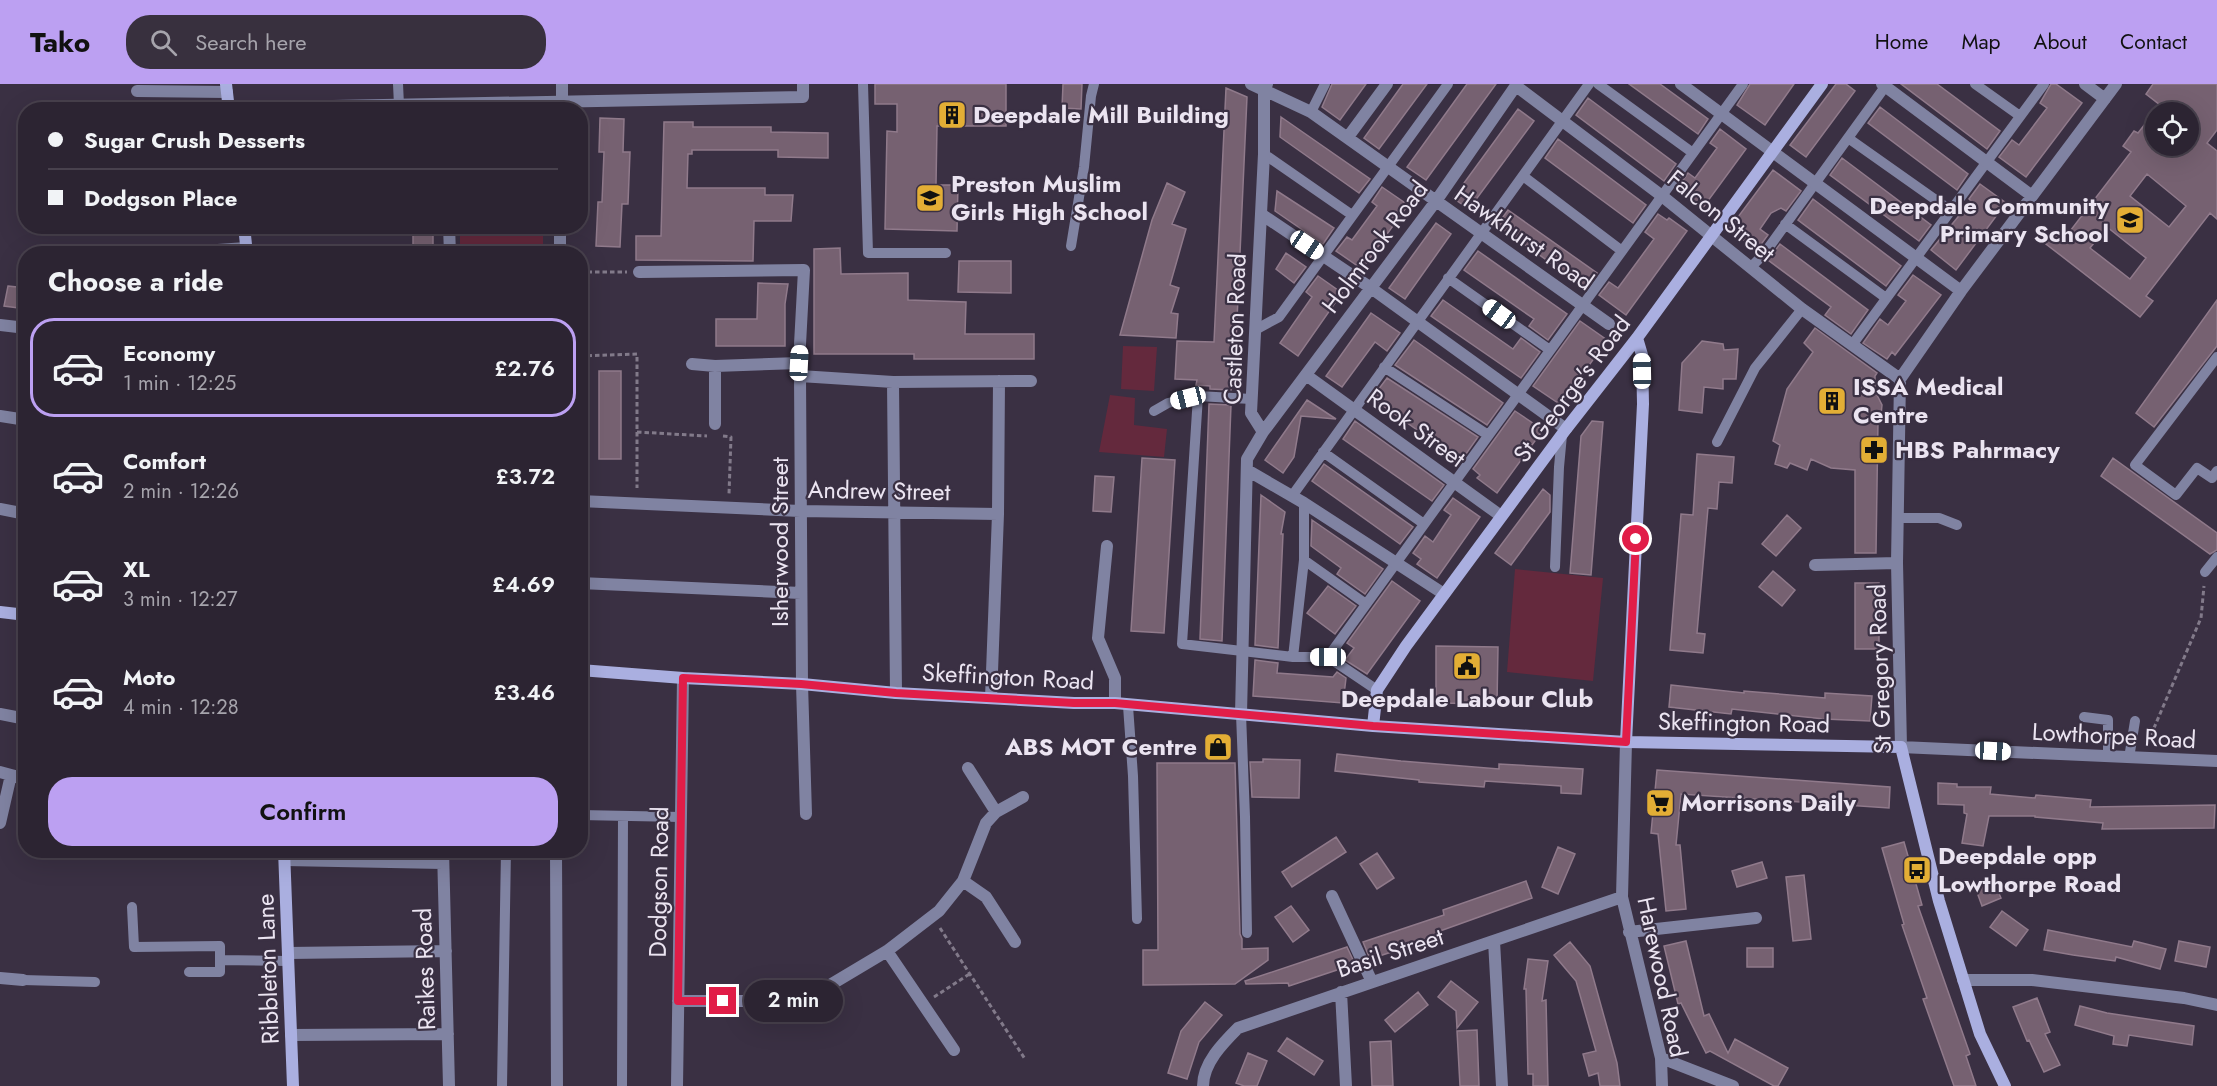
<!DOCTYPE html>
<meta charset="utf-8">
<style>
body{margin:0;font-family:Jost,sans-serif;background:#38303e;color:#f1f3f6;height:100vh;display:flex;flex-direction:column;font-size:22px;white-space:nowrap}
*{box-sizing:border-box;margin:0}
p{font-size:20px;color:#a6a4ac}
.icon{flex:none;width:33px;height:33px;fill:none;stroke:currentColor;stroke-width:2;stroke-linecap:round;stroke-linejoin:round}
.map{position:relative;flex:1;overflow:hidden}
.drawer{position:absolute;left:18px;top:162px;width:570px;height:612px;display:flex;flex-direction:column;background:#2c2432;border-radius:24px;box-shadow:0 6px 24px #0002,0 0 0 2px #48414d}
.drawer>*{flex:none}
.guide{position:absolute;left:18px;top:18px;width:570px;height:132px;border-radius:24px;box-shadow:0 6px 24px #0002,0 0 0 2px #48414d;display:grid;align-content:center;height:132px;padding:0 30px;background:#2c2432}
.fabs{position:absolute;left:2145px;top:18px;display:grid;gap:12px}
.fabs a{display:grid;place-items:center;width:54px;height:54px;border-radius:50%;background:#2c2432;box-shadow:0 6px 24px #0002,0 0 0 2px #48414d;font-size:30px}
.end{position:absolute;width:27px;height:27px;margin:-14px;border:8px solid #e11d48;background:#fff;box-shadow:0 0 0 3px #fff}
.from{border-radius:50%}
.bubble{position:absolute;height:42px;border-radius:21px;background:#2c2432;box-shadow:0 6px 24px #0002,0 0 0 2px #48414d;font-size:20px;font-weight:600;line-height:42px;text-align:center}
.car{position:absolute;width:18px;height:36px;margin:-18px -9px;border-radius:8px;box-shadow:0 0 4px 2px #0007;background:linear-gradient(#fff 24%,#345 0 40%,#fff 0 76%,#345 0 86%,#fff 0)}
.guide b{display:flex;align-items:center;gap:21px;height:57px;font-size:22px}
.guide b+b{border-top:2px solid #48414d}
.guide i{width:15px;height:15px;background:#f1f3f6}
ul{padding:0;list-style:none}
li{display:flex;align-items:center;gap:18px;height:99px;margin:0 12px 9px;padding:0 18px;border:3px solid transparent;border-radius:24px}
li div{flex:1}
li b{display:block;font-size:22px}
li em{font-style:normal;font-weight:600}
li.active{border-color:#bca0f2}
li>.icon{width:54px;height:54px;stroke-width:1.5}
h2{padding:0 30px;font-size:27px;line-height:72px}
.cta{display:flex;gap:12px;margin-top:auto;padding:12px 30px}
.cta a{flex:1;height:69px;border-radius:24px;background:#bca0f2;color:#111;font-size:24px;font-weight:600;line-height:69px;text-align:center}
header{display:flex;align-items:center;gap:36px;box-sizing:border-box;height:84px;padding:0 30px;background:#bca0f2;color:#111}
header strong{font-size:28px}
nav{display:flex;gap:33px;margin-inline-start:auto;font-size:21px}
.search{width:420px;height:54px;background:#38303e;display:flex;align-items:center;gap:15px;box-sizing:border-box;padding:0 21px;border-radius:24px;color:#a6a4ac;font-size:22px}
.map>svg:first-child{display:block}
</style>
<header>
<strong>Tako</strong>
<div class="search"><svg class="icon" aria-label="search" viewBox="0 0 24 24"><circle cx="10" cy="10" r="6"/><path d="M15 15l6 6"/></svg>Search here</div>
<nav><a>Home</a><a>Map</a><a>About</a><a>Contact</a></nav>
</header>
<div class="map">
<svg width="2217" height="1002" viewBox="0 0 2217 1002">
<rect width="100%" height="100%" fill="#3a3043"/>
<path fill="#64293d" d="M460,143H543V169H460Z
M1123,262L1157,263L1154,307L1121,305Z
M1110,311L1135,314L1134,341L1167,345L1164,373L1099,368Z
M1515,485L1603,494L1593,597L1507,588Z"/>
<path fill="#766171" stroke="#907a8b" stroke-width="1.5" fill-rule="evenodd" d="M875,0H1006V42H937L936,101H958L957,147L885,145L887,47L897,48V20H875Z
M1063,0H1082L1081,25L1062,24Z
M1332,0H1366L1340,36L1322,23Z
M1403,0H1427L1379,65L1364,54Z
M1467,0H1496L1426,96L1407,83Z
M1629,0H1660L1708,35L1698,50Z
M1750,0H1794L1765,41L1737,21Z
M1836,0H1846L1855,7L1806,73L1790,61Z
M1901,0H1937L2000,47L1987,65Z
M2051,0H2056L2082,19L2026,93L1999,73L2012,56L2019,61L2047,24L2040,19Z
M2153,0H2217V46L2207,59L2217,67V135L2210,129L2146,212L2153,217L2140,233L2046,160L2055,148L2064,155L2131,68L2123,62L2134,47L2138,49L2160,21L2146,10ZM2156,28H2188V62H2156ZM2147,90L2186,122L2169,143L2130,112ZM2107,143L2146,174L2130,195L2090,164Z
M1226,4L1247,13L1234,303H1232L1231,306L1210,305V302L1196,301L1197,296L1175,295L1177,257L1214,258Z
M1588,14L1676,80L1664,97L1576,31Z
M1880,23L1968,90L1957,106L1868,39Z
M1518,25L1534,37L1469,125L1453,114Z
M1281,33L1370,95L1359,109L1280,53Z
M600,34L624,35L623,68H630L628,120H622L620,163L596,162L598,118H602L604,68H599Z
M664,38H693V43H771V48L828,49V74L778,73V66H692V70H688L687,104H765V111H793L791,137H754L753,177L636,176V152H661Z
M1720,45L1746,65L1702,125L1676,106L1688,89L1695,94L1717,64L1710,59Z
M1558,55L1646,121L1633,139L1545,74Z
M1842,74L1931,141L1919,157L1830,91Z
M1773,86L1801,107L1786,127L1781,124L1771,129L1760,145L1768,151L1757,166L1729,145Z
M1167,99L1185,108L1172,140L1186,145L1170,201L1179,204L1171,229L1178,230L1176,254L1120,251L1152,136Z
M1980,100L2006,119L1956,186L1931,166L1971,117L1969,115Z
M1382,103L1408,121L1362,185L1336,167L1347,153L1352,156L1377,122L1372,118Z
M1277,107L1334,144L1323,160L1275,127Z
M1813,115L1901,182L1886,202L1798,136Z
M1508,126L1597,189L1586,204L1497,141Z
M1658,130L1667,136L1669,134L1687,147L1626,231L1599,211L1609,198L1618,204L1654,155L1645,148Z
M1436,139L1451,150L1405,215L1389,204Z
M413,142H433V170H413Z
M1780,160L1868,226L1851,250L1825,231L1831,223L1768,176Z
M840,164L841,190L908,189V216L966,218L965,250H1034V275H914V270H814V165Z
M1478,167L1567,230L1548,256L1529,242L1534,235L1464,186Z
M1286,169L1306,183L1294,199L1276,185Z
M959,177H1011V209L958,208Z
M1913,191L1941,211L1895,271L1892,268L1887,275L1863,259L1880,235L1888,241L1906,217L1898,211Z
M1318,192L1342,209L1298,272L1280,259L1312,213L1306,208Z
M758,199L788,200L785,220V262H716V235H757Z
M8,202L26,204V225L4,222Z
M1443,216L1513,265L1521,254L1540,268L1521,294L1431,232Z
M2217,216V262L2154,343L2136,329Z
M1371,229L1400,249L1387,267L1375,258L1342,303L1326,292Z
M1580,237L1607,256L1561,321L1533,302Z
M1815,244L1877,289L1875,292V307L1882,321L1881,331L1878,337L1876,469H1855V386L1831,384L1811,375L1807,386L1790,379L1787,384L1775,380L1780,361L1773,357L1787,305L1813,268L1804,259Z
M1414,256L1503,319L1487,341L1395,281Z
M1702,257L1723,260L1724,266L1738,265L1736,295H1723V305L1704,303L1702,329L1679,326L1682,279Z
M599,287H621V375H599Z
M1387,294L1478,353L1461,377L1372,314Z
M1307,316L1336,335L1301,332L1294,373L1283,389L1265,376Z
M1209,320L1231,321L1222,557L1200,555Z
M1515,327L1543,346L1497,409L1477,394L1480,391L1473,385Z
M1355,337L1444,401L1432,417L1343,355Z
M1592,337L1603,338L1591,491L1570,489L1581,352Z
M1697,370L1734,373L1732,399L1719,398L1717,425L1708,424L1697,549L1705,550L1703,569L1670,566L1681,430L1693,431Z
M1142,374L1175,376L1164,549L1131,547Z
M2113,374L2217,449V466L2210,470L2101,392Z
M1324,380L1413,443L1400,460L1312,397Z
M1095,392L1114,393L1111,428L1093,427Z
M1543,405L1550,411V428L1511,481L1495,469Z
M1261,411L1285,428L1281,450H1283L1278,564L1255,561Z
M1453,414L1480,433L1437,494L1417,480L1421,475L1413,469L1425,452L1433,458L1451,431L1444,426Z
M1787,431L1801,444L1776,472L1762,460Z
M1312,436L1383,485L1365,510L1337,490L1341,484L1311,462Z
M1773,487L1795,506L1782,522L1759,503Z
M1392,497L1420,517L1367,590L1345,576L1354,564L1347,559Z
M1855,499H1879V565H1855Z
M1328,502L1356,522L1335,550L1307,529Z
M1436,562L1498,563L1497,620L1436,619Z
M1255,576L1278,579L1277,589L1333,593L1337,588L1346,594L1343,619L1253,612Z
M1671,601L1744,609V607L1825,614V609L1872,612L1870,637L1824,635L1732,625L1731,630L1669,623Z
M1337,670L1401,677L1499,685V680L1583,685L1581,710L1561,709V702L1485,697L1484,703L1419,698V696L1335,687Z
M1263,675L1300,676L1299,714L1252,713L1250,678H1263Z
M1157,679H1235L1240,850L1242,855V865L1268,864V876L1235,900L1143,901V866H1158Z
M1657,686L1890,703L1889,724L1681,710L1676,761H1680L1686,825L1666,827L1658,750L1651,749Z
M1938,699L1957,700V703H1991L1990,710L2035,714L2036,711L2091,716L2090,723L2215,721L2214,744L2102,745L2103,739L2035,733V732H1989L1983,762L1962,759L1967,730L1964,729V721L1938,720Z
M1336,753L1346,768L1292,803L1282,788Z
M1904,758L1922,821L1918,822L1970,970L1966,972L1976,1002H1954L1923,915L1927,914L1902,841L1904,840L1882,764Z
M1558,763L1575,770L1558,810L1542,803Z
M1377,769L1394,794L1377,805L1360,780Z
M1762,778L1767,794L1737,803L1732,787Z
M1804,791L1811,855L1793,857L1786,793Z
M1992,793L2001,814L1982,822L1974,800Z
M1526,797L1532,814L1440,847L1441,852L1370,875L1363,858L1444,831L1443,826Z
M1291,822L1309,846L1293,858L1275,833Z
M2002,827L2028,846L2016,862L1990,843Z
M2048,846L2132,863L2134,857L2166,865L2160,885L2116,873L2115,877L2073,871L2044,866Z
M1686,857L1704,932L1709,930L1728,969L1735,955L1788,984L1778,1002H1774L1710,967L1706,969L1681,919L1678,920L1664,862Z
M2179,857L2210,863L2206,883L2175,877Z
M1570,858L1590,882L1617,979L1620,1002H1600L1598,989L1589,992L1583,970L1596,967L1576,897L1554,871Z
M1347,863L1355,880L1289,902L1288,899L1246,900L1245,897Z
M1747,864H1773V883H1747Z
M1528,875L1548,877L1542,917L1546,916L1548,1002H1533V990H1528L1526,905H1524Z
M1451,897L1478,918L1457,944L1456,927L1438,913Z
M1418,908L1428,921L1395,948L1385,936Z
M2037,914L2050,948L2045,950L2060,981L2044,988L2029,956L2027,957L2013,923Z
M1205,918L1222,931L1199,958L1187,995L1168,989L1181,947Z
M2080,922L2107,929L2194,942L2192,961L2129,951L2127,962L2113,960L2114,952L2075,941Z
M1477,946L1479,1002H1460L1457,947Z
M1287,954L1323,977L1314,991L1278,967Z
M1391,957L1393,1002H1372L1370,958Z
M1248,969L1267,977L1257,1002H1244L1236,999Z"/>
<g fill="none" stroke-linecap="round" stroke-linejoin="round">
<path stroke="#827a8a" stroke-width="3" stroke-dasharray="4.5 3" stroke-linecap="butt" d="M580,188H627
M580,272L637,270V404
M637,348L707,352
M723,352L731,353L729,410
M2148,658L2201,534L2204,502
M940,844L1025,975
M934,913L971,889"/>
<path stroke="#8083a2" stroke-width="10" d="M398,0L399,21
M863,0L868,169H946
M1598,0L1693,69
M1975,0L2020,32
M1311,28L1325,0
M1848,54L1950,126
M1264,70L1352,131
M1523,92L1622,167
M1785,140L1886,214
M1071,162L1084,83L1091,12L1094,0
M1751,183L1764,170L1887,0
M1448,194L1550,266
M1255,246L1279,233L1448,0
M1852,261L2044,0
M2217,273L2135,381L2176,411L2197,384L2212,394L2217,387
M1384,283L1488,351
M1251,315L1198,312L1182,560L1293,573H1328L1377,606
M1154,327L1168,319L1198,312
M1717,358L1755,284L1802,225
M1323,368L1424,440
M1292,412L1589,0
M1899,434H1939L1957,441
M1304,476L1366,520
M1555,483L1559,383L1562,351
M2205,488L2217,473
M1293,573L1304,476V419
M1328,573L1743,0
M1128,622L1133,692L1137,835
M1241,630L1245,733L1247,849
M2084,633L2108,636V673
M2129,674L2135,637
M580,731L681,733
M132,823L134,863L220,862V876
M189,888H220V876L288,877
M23,896L95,898
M502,1002L506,766
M622,1002L623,732"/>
<path stroke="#8083a2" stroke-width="12" d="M1251,0L1311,28L1609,240
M1681,0L1961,207
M1882,0L2032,112
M2085,0L2105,15
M1516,2L1662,112L1802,225L1900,295
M137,7L227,8
M333,22L803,13V0
M562,24V0
M1348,53L1387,0
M1261,130L1371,204L1566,345
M449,142L450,170
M161,170L246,164
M560,170V142
M639,188L804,186L799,279L800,292L802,600L806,730
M0,241L26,244
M692,280L715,282
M1306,291L1501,432
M800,292L893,298L1031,297
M1900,295L1897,479L1901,663L2217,677
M1900,295L1961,207L2116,0
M893,298L896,609
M0,332L26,336
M715,340V282L799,279
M1263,348L1436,117L1517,0
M1247,386L1304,419L1444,510
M580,417L800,427L998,430
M0,425L26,430
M1107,462L1098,554L1115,594V619
M1815,481L1897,479
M580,499L801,509
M991,614L998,430L999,297
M0,630L26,635
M1241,630L1247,375L1263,348L1251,329L1264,70V6L1267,0
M1626,658L1622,813L1661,974L1662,1002
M968,684L996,728
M0,688L26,695
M0,739L11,691
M443,766L449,1002
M556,766L557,1002
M285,776L443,779
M963,797L986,813L1015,858
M1332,812L1372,898
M1629,848L1756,834
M1494,857L1502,1002
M887,867L954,966
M288,869L446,867
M0,894L23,896
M1963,896H2032L2184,914L2217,921
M1341,908L1346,1002
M678,917H767L815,910L887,867L939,827L963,797L986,739L996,728L1023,713
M291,951L448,950
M1661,974L1733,1002
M677,1002L683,594
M1203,1002C1203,979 1223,959 1238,944L1622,813"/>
<path stroke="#aaafe0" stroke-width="12" d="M226,0L229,26
M244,142L247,170
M0,528L26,531
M580,586L683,594L802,600L896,609L1074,619H1115L1373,642L1626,658L1901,663L1939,817L1980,950L2005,1002
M1373,642L1377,606L1406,562L1566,345L1637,254L1822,0
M1626,658L1643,320L1642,271L1637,254
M284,766L293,1002"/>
</g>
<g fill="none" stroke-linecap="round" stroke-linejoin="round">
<path stroke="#e11d48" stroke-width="8" d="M723,917H678L683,594L801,600L896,609L1074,619H1115L1373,642L1626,658L1636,455"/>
</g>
<defs>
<g id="building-square" transform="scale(1.5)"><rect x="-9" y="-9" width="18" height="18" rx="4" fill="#e3ae35" stroke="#3a3043"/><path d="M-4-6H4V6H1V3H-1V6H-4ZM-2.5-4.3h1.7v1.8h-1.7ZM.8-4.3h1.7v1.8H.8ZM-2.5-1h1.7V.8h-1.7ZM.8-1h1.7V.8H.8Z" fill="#111"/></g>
<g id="school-square" transform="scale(1.5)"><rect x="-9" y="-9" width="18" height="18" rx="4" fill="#e3ae35" stroke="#3a3043"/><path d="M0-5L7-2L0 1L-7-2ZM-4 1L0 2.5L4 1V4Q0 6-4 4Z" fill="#111"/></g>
<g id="pharmacy-square" transform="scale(1.5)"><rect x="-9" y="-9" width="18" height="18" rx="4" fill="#e3ae35" stroke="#3a3043"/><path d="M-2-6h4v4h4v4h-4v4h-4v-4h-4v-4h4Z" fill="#111"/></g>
<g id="civic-square" transform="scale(1.5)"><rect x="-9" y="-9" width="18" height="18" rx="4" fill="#e3ae35" stroke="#3a3043"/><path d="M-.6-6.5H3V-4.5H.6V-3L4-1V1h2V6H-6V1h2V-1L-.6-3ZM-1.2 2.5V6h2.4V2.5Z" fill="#111"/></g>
<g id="shop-square" transform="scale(1.5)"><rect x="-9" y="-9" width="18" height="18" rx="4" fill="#e3ae35" stroke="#3a3043"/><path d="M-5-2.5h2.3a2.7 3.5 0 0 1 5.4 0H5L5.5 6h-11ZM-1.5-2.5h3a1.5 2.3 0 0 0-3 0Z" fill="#111"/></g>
<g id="supermarket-square" transform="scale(1.5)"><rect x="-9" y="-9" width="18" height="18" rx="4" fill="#e3ae35" stroke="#3a3043"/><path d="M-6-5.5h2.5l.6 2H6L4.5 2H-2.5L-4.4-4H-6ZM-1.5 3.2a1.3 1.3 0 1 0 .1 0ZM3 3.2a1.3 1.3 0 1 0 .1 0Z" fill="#111"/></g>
<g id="bus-square" transform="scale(1.5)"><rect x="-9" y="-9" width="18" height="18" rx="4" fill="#e3ae35" stroke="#3a3043"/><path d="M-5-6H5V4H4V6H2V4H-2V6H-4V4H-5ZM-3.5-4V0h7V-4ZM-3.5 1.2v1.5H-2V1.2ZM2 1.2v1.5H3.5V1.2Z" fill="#111"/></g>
</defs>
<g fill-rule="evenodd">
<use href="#building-square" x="952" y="31"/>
<use href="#school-square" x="930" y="114"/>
<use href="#school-square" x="2130" y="136"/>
<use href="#building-square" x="1832" y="317"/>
<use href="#pharmacy-square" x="1874" y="366"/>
<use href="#civic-square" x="1467" y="582"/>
<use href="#shop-square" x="1218" y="663"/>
<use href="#supermarket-square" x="1660" y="719"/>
<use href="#bus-square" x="1917" y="786"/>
</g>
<g text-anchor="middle" stroke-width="4.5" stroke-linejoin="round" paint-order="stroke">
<g font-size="24" font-weight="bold" fill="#ebe4f1" stroke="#3a3043" text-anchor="start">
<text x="973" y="39">Deepdale Mill Building</text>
<text x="951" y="108">Preston Muslim<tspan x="951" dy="28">Girls High School</tspan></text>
<text x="2109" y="130" text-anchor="end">Deepdale Community<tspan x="2109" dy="28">Primary School</tspan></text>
<text x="1853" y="311">ISSA Medical<tspan x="1853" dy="28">Centre</tspan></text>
<text x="1895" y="374">HBS Pahrmacy</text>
<text x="1467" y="623" text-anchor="middle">Deepdale Labour Club</text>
<text x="1197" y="671" text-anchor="end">ABS MOT Centre</text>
<text x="1681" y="727">Morrisons Daily</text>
<text x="1938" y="780">Deepdale opp<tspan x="1938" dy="28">Lowthorpe Road</tspan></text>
</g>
<g font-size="24" fill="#ebe4f1" stroke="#3a3043">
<text transform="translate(1721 132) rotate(39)" y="8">Falcon Street</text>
<text transform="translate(1524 154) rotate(35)" y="8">Hawkhurst Road</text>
<text transform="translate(1375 163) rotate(-53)" y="8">Holmrook Road</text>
<text transform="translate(1235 245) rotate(-88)" y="8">Castleton Road</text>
<text transform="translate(1572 305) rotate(-53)" y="8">St George's Road</text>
<text transform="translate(1416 344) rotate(36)" y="8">Rook Street</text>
<text transform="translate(879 407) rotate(1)" y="8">Andrew Street</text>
<text transform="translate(780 458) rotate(-90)" y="8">Isherwood Street</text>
<text transform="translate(1880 585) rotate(-92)" y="8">St Gregory Road</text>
<text transform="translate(1008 593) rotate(3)" y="8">Skeffington Road</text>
<text transform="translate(1744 639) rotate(1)" y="8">Skeffington Road</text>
<text transform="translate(2114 652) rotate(3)" y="8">Lowthorpe Road</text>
<text transform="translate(659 798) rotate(-89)" y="8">Dodgson Road</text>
<text transform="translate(1390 869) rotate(-18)" y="8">Basil Street</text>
<text transform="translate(268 885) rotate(-92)" y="8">Ribbleton Lane</text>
<text transform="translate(425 885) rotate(-92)" y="8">Raikes Road</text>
<text transform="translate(1662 893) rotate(78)" y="8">Harewood Road</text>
</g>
</g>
</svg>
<div class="fabs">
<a><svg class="icon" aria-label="locate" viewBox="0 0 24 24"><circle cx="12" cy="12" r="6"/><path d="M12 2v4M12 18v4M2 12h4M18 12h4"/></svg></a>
</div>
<i class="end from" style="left:1636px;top:455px"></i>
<i class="end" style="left:723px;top:917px"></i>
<div class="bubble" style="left:744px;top:896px;width:99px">2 min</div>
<i class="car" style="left:1307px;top:161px;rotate:124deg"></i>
<i class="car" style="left:1499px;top:230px;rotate:306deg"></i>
<i class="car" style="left:799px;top:279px;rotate:3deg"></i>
<i class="car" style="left:1642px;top:287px;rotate:359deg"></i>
<i class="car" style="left:1188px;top:314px;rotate:256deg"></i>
<i class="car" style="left:1328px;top:573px;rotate:270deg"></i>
<i class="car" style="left:1993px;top:667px;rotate:93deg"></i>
<div class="guide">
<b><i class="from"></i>Sugar Crush Desserts</b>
<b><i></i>Dodgson Place</b>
</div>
<section class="drawer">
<h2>Choose a ride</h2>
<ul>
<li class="active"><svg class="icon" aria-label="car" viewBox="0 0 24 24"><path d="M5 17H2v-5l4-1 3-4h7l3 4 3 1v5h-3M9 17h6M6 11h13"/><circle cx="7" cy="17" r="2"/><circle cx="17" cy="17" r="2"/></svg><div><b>Economy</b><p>1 min · 12:25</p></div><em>£2.76</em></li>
<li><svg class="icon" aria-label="car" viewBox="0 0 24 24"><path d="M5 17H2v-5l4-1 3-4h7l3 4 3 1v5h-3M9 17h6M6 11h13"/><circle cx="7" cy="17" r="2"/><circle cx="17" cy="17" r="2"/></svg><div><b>Comfort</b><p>2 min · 12:26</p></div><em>£3.72</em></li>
<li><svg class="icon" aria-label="car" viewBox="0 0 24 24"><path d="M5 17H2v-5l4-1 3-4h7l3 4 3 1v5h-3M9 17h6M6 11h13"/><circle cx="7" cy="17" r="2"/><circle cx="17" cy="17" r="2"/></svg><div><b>XL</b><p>3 min · 12:27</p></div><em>£4.69</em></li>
<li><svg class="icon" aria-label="car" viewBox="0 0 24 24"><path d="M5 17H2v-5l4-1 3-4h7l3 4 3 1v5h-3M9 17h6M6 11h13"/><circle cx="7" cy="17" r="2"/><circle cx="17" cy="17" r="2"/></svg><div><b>Moto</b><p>4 min · 12:28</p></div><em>£3.46</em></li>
</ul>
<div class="cta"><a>Confirm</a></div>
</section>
</div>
